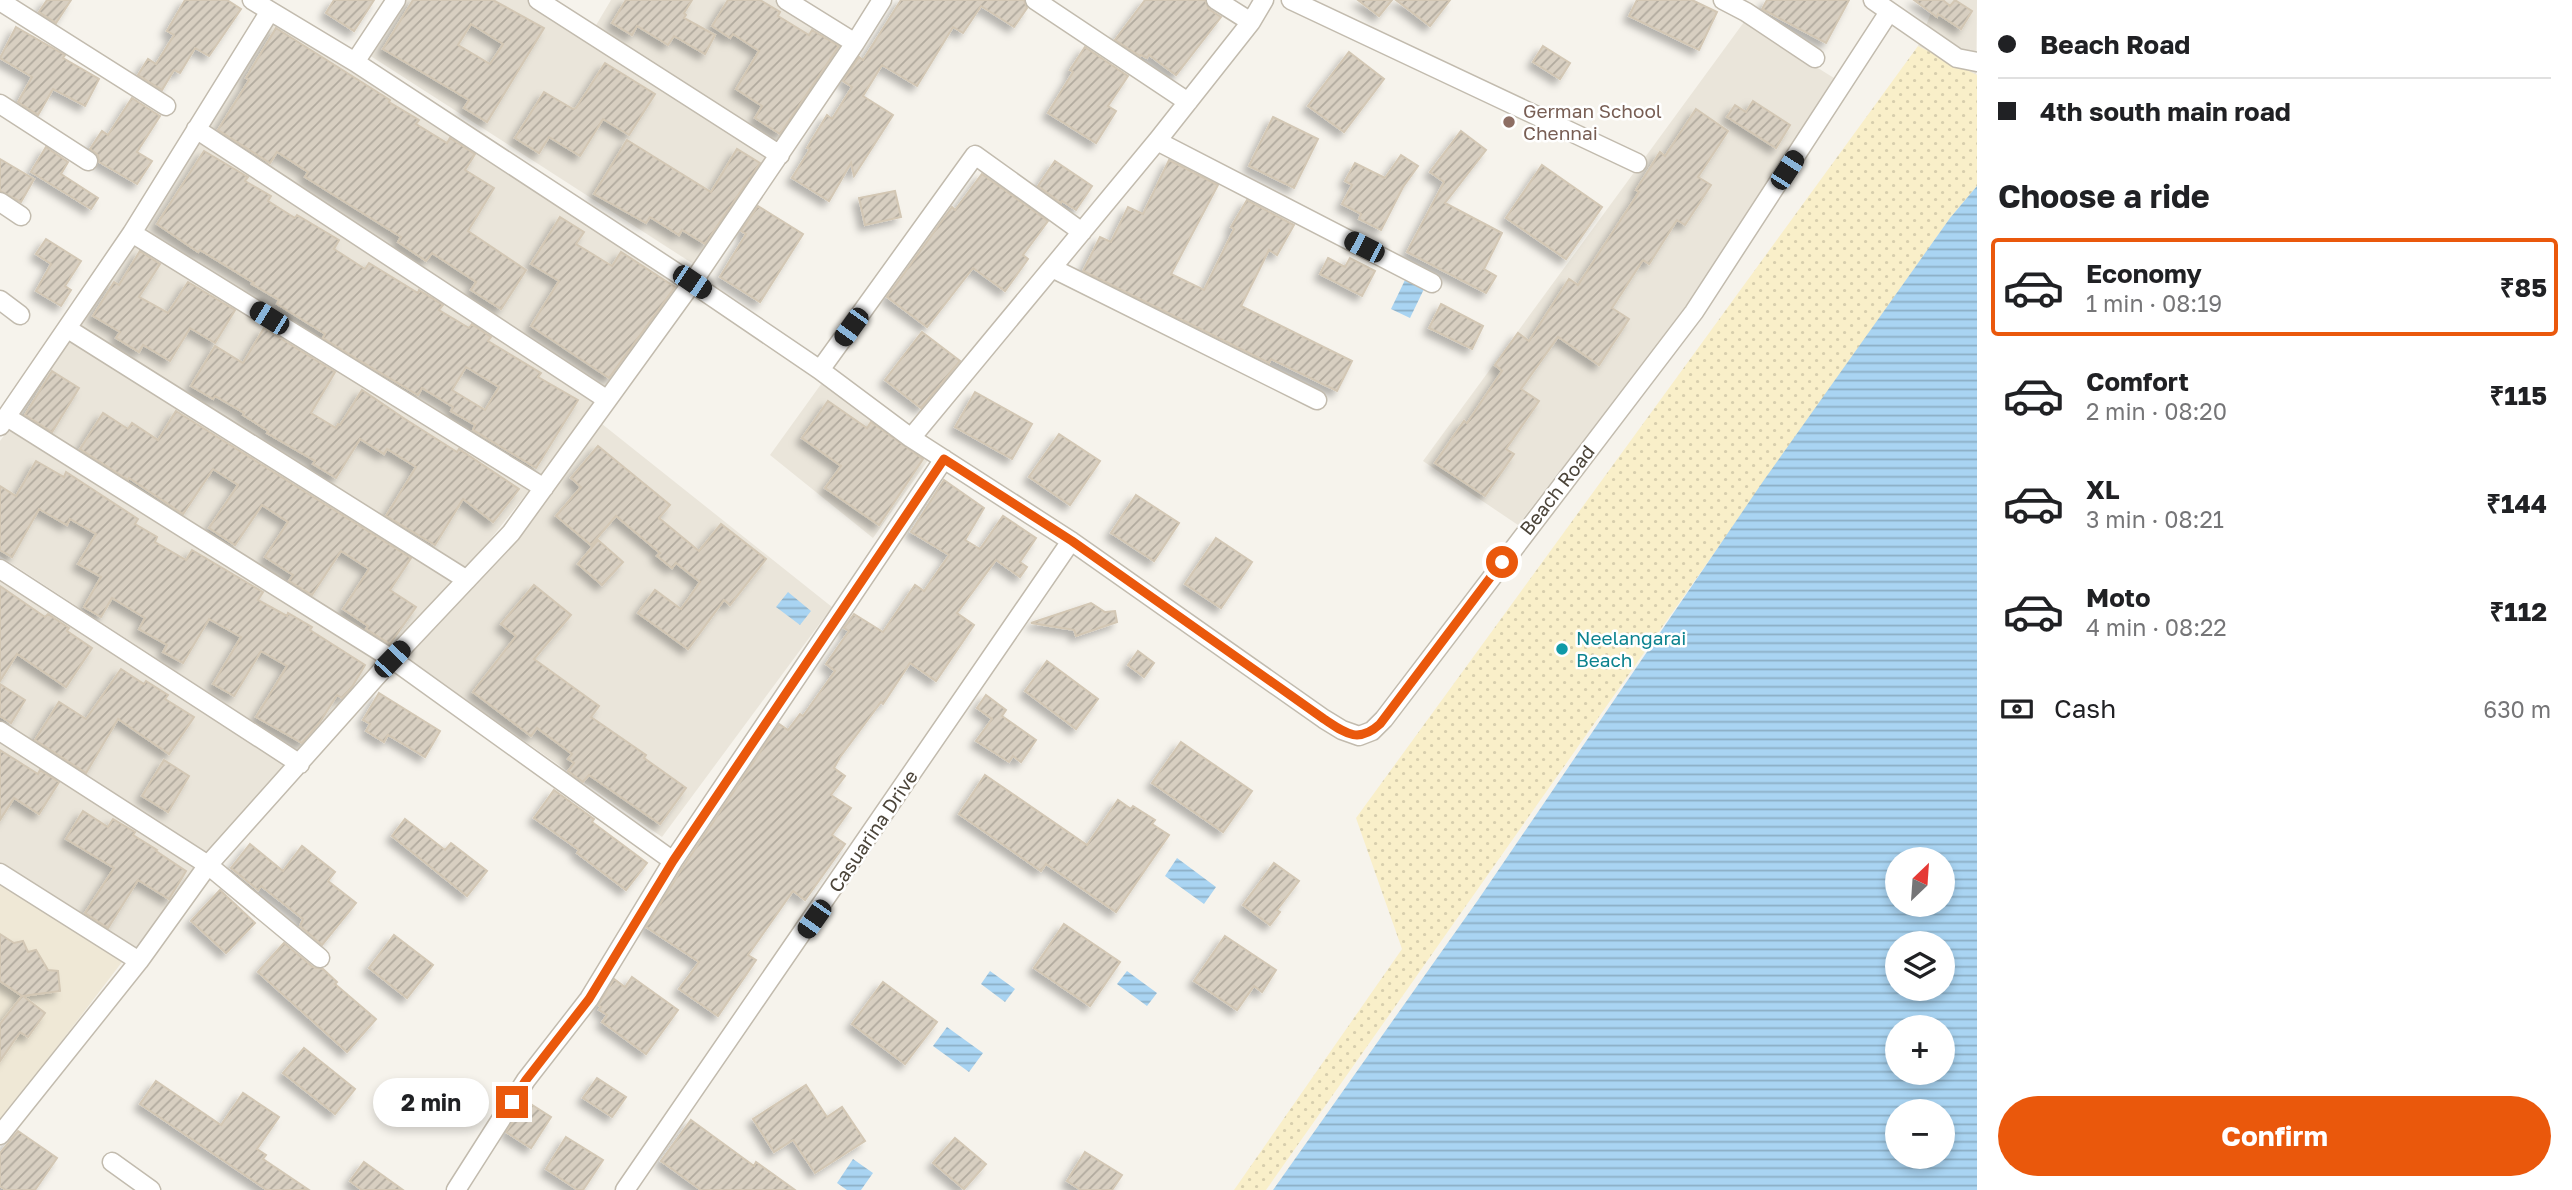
<!DOCTYPE html>
<meta charset="utf-8">
<style>
body{margin:0;font-family:"Golos Text",sans-serif;background:#f2f2f2;color:#202124;height:100vh;display:flex;flex-direction:column;font-size:26px;white-space:nowrap}
*{box-sizing:border-box;margin:0}
p{font-size:23px;color:#757577}
.icon{flex:none;width:38px;height:38px;fill:none;stroke:currentColor;stroke-width:2;stroke-linecap:round;stroke-linejoin:round}
.map{position:relative;flex:1;overflow:hidden}
.side{display:flex;flex-direction:column;background:#fff;width:595px}
.side>*{flex:none}
.banner{display:grid;align-content:center;height:154px;padding:0 21px;background:#fff}
.needle{width:46px;rotate:25deg}
.controls{position:absolute;left:1885px;top:847px;display:grid;gap:14px}
.controls a{display:grid;place-items:center;width:70px;height:70px;border-radius:50%;background:#fff;box-shadow:0 4px 10px #0003;font-size:35px}
.end{position:absolute;width:32px;height:32px;margin:-16px;border:9px solid #ea580c;background:#fff;box-shadow:0 0 0 4px #fff}
.from{border-radius:50%}
.bubble{position:absolute;height:49px;border-radius:24px;background:#fff;box-shadow:0 4px 10px #0003;font-size:23px;font-weight:700;line-height:49px;text-align:center}
.car{position:absolute;width:21px;height:42px;margin:-21px -10px;border-radius:9px;box-shadow:0 0 5px 2px #0007;background:linear-gradient(#222 24%,#8ab4d8 0 40%,#222 0 76%,#8ab4d8 0 86%,#222 0)}
.banner b{display:flex;align-items:center;gap:24px;height:66px;font-size:26px}
.banner b+b{border-top:2px solid #e0e0e0}
.banner i{width:18px;height:18px;background:#202124}
ul{padding:0;list-style:none}
li{display:flex;align-items:center;gap:21px;height:98px;margin:0 14px 10px;padding:0 7px;border:4px solid transparent;border-radius:7px}
li div{flex:1}
li b{display:block;font-size:26px}
li em{font-style:normal;font-weight:700}
li.active{border-color:#ea580c}
li>.icon{width:63px;height:63px;stroke-width:1.5}
h2{padding:0 21px;font-size:32px;line-height:84px}
.pay{display:flex;align-items:center;gap:18px;height:77px;padding:0 21px;font-size:26px}
.pay p{margin-inline-start:auto}
.primary-button{display:flex;gap:14px;margin-top:auto;padding:14px 21px}
.primary-button a{flex:1;height:80px;border-radius:42px;background:#ea580c;color:#fff;font-size:28px;font-weight:700;line-height:80px;text-align:center}
main{display:flex;flex:1;min-height:0}
.map>svg:first-child{display:block}
</style>
<main>
<div class="map">
<svg width="1977" height="1190" viewBox="0 0 1977 1190">
<defs>
<pattern id="sand-dots" width="8" height="8" patternUnits="userSpaceOnUse" patternTransform="scale(1.75)"><rect width="8" height="8" fill="#f9efc9"/><path d="M2 2h.1M6 6h.1" fill="none" stroke="#d7cead" stroke-width="1.8" stroke-linecap="round"/></pattern>
<pattern id="water-rules" width="6" height="5" patternUnits="userSpaceOnUse" patternTransform="scale(1.75)"><rect width="6" height="5" fill="#a9d4f2"/><path d="M0 2.5h6" fill="none" stroke="#8caec5"/></pattern>
<pattern id="building-hatch" width="6" height="6" patternUnits="userSpaceOnUse" patternTransform="scale(1.75)"><rect width="6" height="6" fill="#d8cfc1"/><path d="M-1 1l2-2M0 6l6-6M5 7l2-2" fill="none" stroke="#b1aa9e"/></pattern>
<filter id="shadow"><feDropShadow dx="-5.5" dy="5.5" stdDeviation="3.5" flood-color="#0004"/></filter>
</defs>
<rect width="100%" height="100%" fill="#f6f3ec"/>
<path fill="#eae5da" d="M405,0H528L771,158L698,267L369,55Z
M611,0H774L848,46L780,146L595,27Z
M1936,0H1977L1976,75L1918,46Z
M273,19L682,282L605,388L209,127Z
M1744,22L1834,78L1699,292L1518,525L1423,461Z
M198,139L595,400L541,475L143,229Z
M136,242L531,488L466,570L78,327Z
M71,337L457,582L392,651L17,413Z
M824,380L931,456L873,538L770,455Z
M602,424L832,607L662,837L404,657L518,537Z
M8,430L380,662L301,753L0,556V441Z
M0,578L289,766L207,855L0,722Z
M0,740L199,868L137,952L0,866Z"/>
<path fill="#efe8d6" d="M0,884L122,962L0,1122Z"/>
<path fill="url(#sand-dots)" d="M1918,46L1977,75V186L1950,218L1266,1190H1234L1402,949L1356,818Z"/>
<path fill="url(#water-rules)" fill-rule="evenodd" d="M1977,186V1190H1273L1478,900L1764,480L1950,218ZM1897,859H1942V905H1897ZM1897,943H1942V989H1897ZM1897,1027H1942V1073H1897ZM1897,1111H1942V1157H1897Z
M1405,280L1424,289L1410,318L1391,309Z
M788,592L811,611L800,625L776,607Z
M1177,858L1216,887L1204,904L1165,876Z
M990,971L1015,989L1005,1002L981,984Z
M1127,971L1157,993L1147,1006L1117,984Z
M947,1027L983,1053L969,1072L933,1046Z
M853,1159L873,1173L861,1190H847L837,1183Z"/>
<path fill="url(#building-hatch)" stroke="#d3c7b4" stroke-width="2" fill-rule="evenodd" filter="url(#shadow)" d="M47,0H71L56,23L39,12Z
M185,0H227L241,9L209,56L195,48L180,73L174,70L162,90L138,75L148,59L156,64L174,35L167,31Z
M334,0H374L354,31L326,13Z
M413,0H493L544,28L487,122L464,108L469,100L383,49ZM471,24L503,44L490,64L458,45Z
M626,0H692L684,13L686,15L684,18L715,35L705,54L674,36L668,45L637,26L632,35L612,23Z
M728,0H760L780,12L778,16L809,35L812,30L839,46L780,134L755,118L762,106L736,89L759,51L733,34L730,38L712,26Z
M901,0H1024L1027,8L1014,27L981,6L963,33L953,27L917,86L882,65L863,96L893,115L854,176L851,163L829,201L792,178L810,149L807,148L827,115L832,119L852,87L843,81L859,57L863,60Z
M1145,0H1205L1209,9L1221,17L1176,75L1149,55L1147,58L1141,55L1140,56L1115,40Z
M1358,0H1392L1379,16Z
M1396,0H1450L1430,26Z
M1637,0H1692L1717,12L1699,50L1629,16Z
M1767,0H1849L1826,43L1762,9Z
M1914,0H1943L1950,6L1955,0L1972,11L1961,29L1938,14L1937,17Z
M16,27L65,55L63,58L99,79L85,106L53,89L38,115L18,102L32,77L0,58Z
M276,28L390,100L389,102L419,120L416,124L447,143L450,138L475,154L465,170L494,188L468,231L526,270L501,309L471,290L476,282L432,253L426,261L398,242L401,237L305,177L308,172L277,152L270,163L218,130L249,80L246,78Z
M1543,46L1570,63L1560,79L1533,62Z
M1085,47L1128,76L1108,106L1116,111L1096,143L1048,113L1073,72L1070,70Z
M1349,52L1384,79L1344,132L1308,106Z
M605,63L655,94L629,135L603,119L580,156L549,137L539,153L515,138L544,92L573,109L576,108Z
M132,98L160,116L137,152L152,161L137,184L99,162L98,155L90,149L102,131L108,135Z
M1753,101L1790,125L1776,148L1727,117L1735,105L1746,112Z
M1696,109L1728,131L1698,177L1711,185L1685,225L1677,220L1649,264L1643,260L1612,308L1629,319L1599,365L1558,337L1521,389L1539,401L1506,449L1514,454L1485,496L1435,463L1464,421L1467,423L1502,371L1495,365L1518,333L1529,341L1569,279L1578,285L1639,192L1636,190L1660,152L1665,156Z
M1273,117L1318,139L1294,188L1249,166Z
M1461,131L1486,150L1445,203L1502,233L1484,269L1496,276L1486,293L1407,252L1444,182L1430,172Z
M627,140L711,192L737,149L760,163L705,244L682,230L679,235L650,217L646,223L594,194Z
M46,147L68,162L61,174L98,198L91,209L31,172Z
M204,151L248,177L245,181L271,196L268,201L295,218L297,215L339,240L334,249L365,269L369,263L418,293L419,290L443,305L439,310L469,328L472,324L491,337L488,341L541,373L538,377L578,400L536,468L473,430L475,425L451,411L453,407L422,388L418,395L347,353L323,338L325,334L277,304L279,300L252,284L254,283L200,250L198,252L157,224ZM466,367L499,387L485,410L452,390Z
M1401,155L1418,166L1403,187L1381,230L1359,219L1361,214L1342,204L1352,185L1345,181L1355,163L1385,178Z
M0,159L34,179L21,202L0,191Z
M1169,160L1218,185L1171,274L1204,290L1234,229L1231,227L1247,200L1294,225L1277,255L1269,250L1241,306L1352,361L1337,391L1271,359L1269,363L1083,271L1100,237L1111,242L1128,207L1143,214Z
M1055,161L1092,186L1076,210L1062,201L1061,203L1038,186Z
M1542,165L1602,207L1566,259L1506,218Z
M982,174L1048,221L1023,255L1028,259L1005,291L973,268L927,327L887,297L952,207L955,210Z
M895,191L901,217L865,225L859,198Z
M758,206L803,234L760,302L720,277L746,234L741,231Z
M560,217L584,232L576,244L612,266L621,252L675,287L609,378L531,326L559,281L531,264Z
M46,239L81,261L65,286L71,290L61,306L36,291L51,264L36,254Z
M140,251L160,264L139,297L168,313L188,282L235,310L215,343L190,328L170,361L143,345L139,352L116,338L120,332L93,316L114,282L119,285Z
M1328,258L1345,267L1350,258L1375,271L1362,296L1320,274Z
M1441,304L1483,326L1472,349L1429,328Z
M264,328L335,372L311,413L336,428L338,424L340,425L362,390L405,419L457,452L459,449L519,489L493,522L463,499L435,545L386,516L416,467L387,449L384,454L360,439L336,478L313,464L315,461L267,433L268,431L243,415L244,413L215,396L213,399L191,386L215,346L243,363Z
M922,332L960,361L921,408L885,380Z
M52,371L79,388L52,432L25,415Z
M975,392L1032,424L1012,459L955,427Z
M828,401L867,428L871,422L923,459L879,525L825,488L841,466L802,438Z
M176,411L411,558L390,590L416,607L390,644L366,629L368,626L343,609L369,569L341,551L312,595L289,581L293,575L265,557L288,522L262,505L235,545L209,528L238,485L213,469L183,514L129,478L128,480L80,449L103,413L128,429L132,423L158,440Z
M1059,434L1100,461L1070,505L1029,477Z
M598,446L670,505L659,518L699,551L721,524L766,559L730,605L724,600L688,649L638,613L655,590L681,609L700,582L676,563L672,568L657,556L660,553L616,516L591,545L556,516L581,487L571,478Z
M36,461L64,477L66,472L138,519L135,524L157,537L155,542L186,560L192,550L263,592L258,600L287,616L288,613L312,627L310,630L365,665L352,687L342,698L337,695L320,722L302,743L256,717L287,666L261,651L234,696L213,684L241,637L209,619L183,663L163,652L167,645L139,629L145,618L112,598L101,617L84,607L101,577L78,564L96,534L70,519L67,525L39,509L12,557L0,550V486L16,496Z
M944,480L984,508L965,540L980,549L1003,516L1036,538L1020,562L1027,567L1020,577L996,560L957,613L974,625L936,681L910,663L883,704L881,702L840,757L834,768L845,776L831,795L851,808L832,835L845,844L805,900L793,891L748,955L756,960L718,1016L679,989L699,962L646,927L683,867L779,724L788,730L800,714L803,716L835,671L826,664L849,631L844,628L854,614L883,632L915,585L924,591L949,555L911,532Z
M1136,495L1179,523L1154,561L1111,533Z
M1216,538L1252,562L1221,608L1185,584Z
M598,540L623,562L602,585L578,564Z
M534,585L571,615L534,659L599,706L591,717L646,755L644,758L686,788L660,824L589,775L583,782L568,771L574,763L568,759L572,754L537,728L531,736L473,692L516,636L501,624Z
M0,586L45,617L48,614L69,628L67,631L92,648L66,687L17,654L0,681Z
M1091,603L1105,612L1115,611L1117,622L1076,636L1074,630L1031,623Z
M1138,651L1154,663L1144,677L1128,665Z
M1047,661L1098,699L1076,729L1025,691Z
M121,669L144,684L146,681L168,695L165,699L194,717L169,754L118,719L86,773L35,740L59,702L86,719Z
M0,684L25,700L11,723L0,716Z
M379,693L440,731L425,757L388,735L384,742L366,731L370,724L363,720Z
M986,695L1006,710L1002,716L1036,740L1021,762L1013,756L1009,762L976,741L992,719L977,708Z
M1181,742L1252,791L1223,832L1152,783Z
M0,750L38,774L40,770L59,782L39,814L14,798L0,820Z
M164,760L189,776L168,812L142,796Z
M985,775L1087,845L1118,800L1131,809L1133,806L1155,820L1152,824L1169,835L1116,912L1046,864L1041,871L959,814Z
M554,790L594,819L592,822L647,863L626,890L577,853L579,850L534,818Z
M83,811L108,827L113,819L135,832L133,835L157,850L156,851L186,871L169,899L138,880L108,928L85,913L114,868L66,839Z
M405,819L445,850L451,843L487,871L467,896L392,836Z
M250,844L283,871L302,846L335,872L328,881L356,903L322,945L300,926L303,919L261,886L258,890L231,868Z
M1274,863L1299,881L1277,910L1280,912L1270,925L1243,905Z
M220,890L255,923L226,953L191,921Z
M1064,924L1120,962L1090,1006L1034,968Z
M0,934L14,943L23,941L28,952L36,950L48,970L58,971L60,991L23,996L45,1013L28,1037L20,1032L0,1061V1024L22,996L0,981Z
M394,935L433,965L407,998L369,968Z
M1225,936L1276,970L1262,992L1254,986L1237,1010L1194,981Z
M284,943L313,967L323,969L337,982L335,984L376,1019L347,1052L258,972Z
M632,977L678,1010L646,1054L602,1022L607,1015L599,1010L601,1007L598,1005L614,979L625,987Z
M883,982L937,1022L905,1064L852,1024Z
M304,1048L355,1089L335,1114L283,1073Z
M597,1078L626,1097L612,1117L583,1098Z
M156,1081L221,1125L243,1093L279,1117L257,1149L266,1155L263,1159L309,1190H267L140,1104Z
M806,1085L827,1117L842,1107L865,1141L815,1173L793,1140L774,1152L753,1119Z
M526,1101L551,1117L531,1148L506,1132Z
M691,1120L754,1166L756,1162L795,1190H701L661,1161Z
M18,1131L57,1158L35,1190H6L0,1186V1153Z
M566,1137L603,1160L583,1190H578L546,1169Z
M955,1138L986,1164L964,1189L933,1163Z
M1085,1152L1122,1175L1112,1190H1081L1067,1181Z
M364,1162L403,1190H362L350,1181Z"/>
<g fill="none" stroke-linecap="round" stroke-linejoin="round">
<g stroke="#c2bbae" stroke-width="21">
<path id="minor" d="M252,0L355,62L692,283L820,370L911,438L1071,541L1324,719L1342,730L1359,736L1372,731L1384,719L1694,312L1889,12
M538,0L780,155
M786,0L855,43
M1035,0L1188,102
M1216,0L1251,22
M1291,0L1637,163
M1723,0L1746,12L1815,58
M1873,0L1957,58L1977,62
M0,1L166,106
M355,62L396,0
M0,104L88,161
M196,129L606,399
M1157,141L1432,283
M0,202L21,216
M132,233L544,488
M1052,268L1317,400
M0,300L20,315
M68,329L467,580
M820,370L975,155L1082,232
M7,417L392,659L673,861
M0,426L132,233L270,11
M911,438L1157,141L1251,22L1264,0
M0,569L300,764
M0,731L208,865L320,958
M0,873L139,961
M0,1135L139,961L208,865L392,659L511,533L692,283L855,43L882,0
M112,1162L151,1190
M456,1190L526,1080L589,999L673,861L944,459
M625,1190L1071,541"/>
</g>
<use href="#minor" stroke="#fff" stroke-width="18"/>
</g>
<g fill="none" stroke-linecap="round" stroke-linejoin="round">
<path stroke="#ea580c" stroke-width="9" d="M512,1102L526,1080L589,999L673,861L944,459L1072,541L1324,719C1345,733 1358,744 1380,724L1502,562"/>
</g>
<circle fill="#8d6e63" stroke="#fff" stroke-width="2.5" cx="1509" cy="122" r="7"/>
<circle fill="#0f9aa8" stroke="#fff" stroke-width="2.5" cx="1562" cy="649" r="7"/>
<g text-anchor="middle" stroke-width="5" stroke-linejoin="round" paint-order="stroke">
<g font-size="19" fill="#785e54" stroke="#fff" text-anchor="start">
<text x="1523" y="118">German School<tspan x="1523" dy="22">Chennai</tspan></text>
</g>
<g font-size="19" fill="#4b4439" stroke="#fff">
<text transform="translate(1557 490) rotate(-52)" y="7">Beach Road</text>
<text transform="translate(873 831) rotate(-56)" y="7">Casuarina Drive</text>
</g>
<g font-size="19" fill="#0d838f" stroke="#fff" text-anchor="start">
<text x="1576" y="645">Neelangarai<tspan x="1576" dy="22">Beach</tspan></text>
</g>
</g>
</svg>
<div class="controls">
<a><svg class="needle" viewBox="-14 -14 28 28"><path d="M0-13l5 13h-10z" fill="#e53935"/><path d="M0 13l5-13h-10z" fill="#757577"/></svg></a>
<a><svg class="icon" aria-label="layers" viewBox="0 0 24 24"><path d="M12 4l9 5-9 5-9-5zM3 14l9 5 9-5"/></svg></a>
<a>+</a>
<a>−</a>
</div>
<i class="end from" style="left:1502px;top:562px"></i>
<i class="end" style="left:512px;top:1102px"></i>
<div class="bubble" style="left:373px;top:1078px;width:116px">2 min</div>
<i class="car" style="left:1787px;top:170px;rotate:33deg"></i>
<i class="car" style="left:1364px;top:247px;rotate:297deg"></i>
<i class="car" style="left:692px;top:282px;rotate:124deg"></i>
<i class="car" style="left:269px;top:318px;rotate:302deg"></i>
<i class="car" style="left:851px;top:327px;rotate:216deg"></i>
<i class="car" style="left:392px;top:659px;rotate:44deg"></i>
<i class="car" style="left:814px;top:919px;rotate:215deg"></i>
</div>
<section class="side">
<div class="banner">
<b><i class="from"></i>Beach Road</b>
<b><i></i>4th south main road</b>
</div>
<h2>Choose a ride</h2>
<ul>
<li class="active"><svg class="icon" aria-label="car" viewBox="0 0 24 24"><path d="M5 17H2v-5l4-1 3-4h7l3 4 3 1v5h-3M9 17h6M6 11h13"/><circle cx="7" cy="17" r="2"/><circle cx="17" cy="17" r="2"/></svg><div><b>Economy</b><p>1 min · 08:19</p></div><em>₹85</em></li>
<li><svg class="icon" aria-label="car" viewBox="0 0 24 24"><path d="M5 17H2v-5l4-1 3-4h7l3 4 3 1v5h-3M9 17h6M6 11h13"/><circle cx="7" cy="17" r="2"/><circle cx="17" cy="17" r="2"/></svg><div><b>Comfort</b><p>2 min · 08:20</p></div><em>₹115</em></li>
<li><svg class="icon" aria-label="car" viewBox="0 0 24 24"><path d="M5 17H2v-5l4-1 3-4h7l3 4 3 1v5h-3M9 17h6M6 11h13"/><circle cx="7" cy="17" r="2"/><circle cx="17" cy="17" r="2"/></svg><div><b>XL</b><p>3 min · 08:21</p></div><em>₹144</em></li>
<li><svg class="icon" aria-label="car" viewBox="0 0 24 24"><path d="M5 17H2v-5l4-1 3-4h7l3 4 3 1v5h-3M9 17h6M6 11h13"/><circle cx="7" cy="17" r="2"/><circle cx="17" cy="17" r="2"/></svg><div><b>Moto</b><p>4 min · 08:22</p></div><em>₹112</em></li>
</ul>
<div class="pay"><svg class="icon" aria-label="cash" viewBox="0 0 24 24"><path d="M3 7h18v10H3z"/><circle cx="12" cy="12" r="2"/></svg>Cash<p>630 m</p></div>
<div class="primary-button"><a>Confirm</a></div>
</section>
</main>
